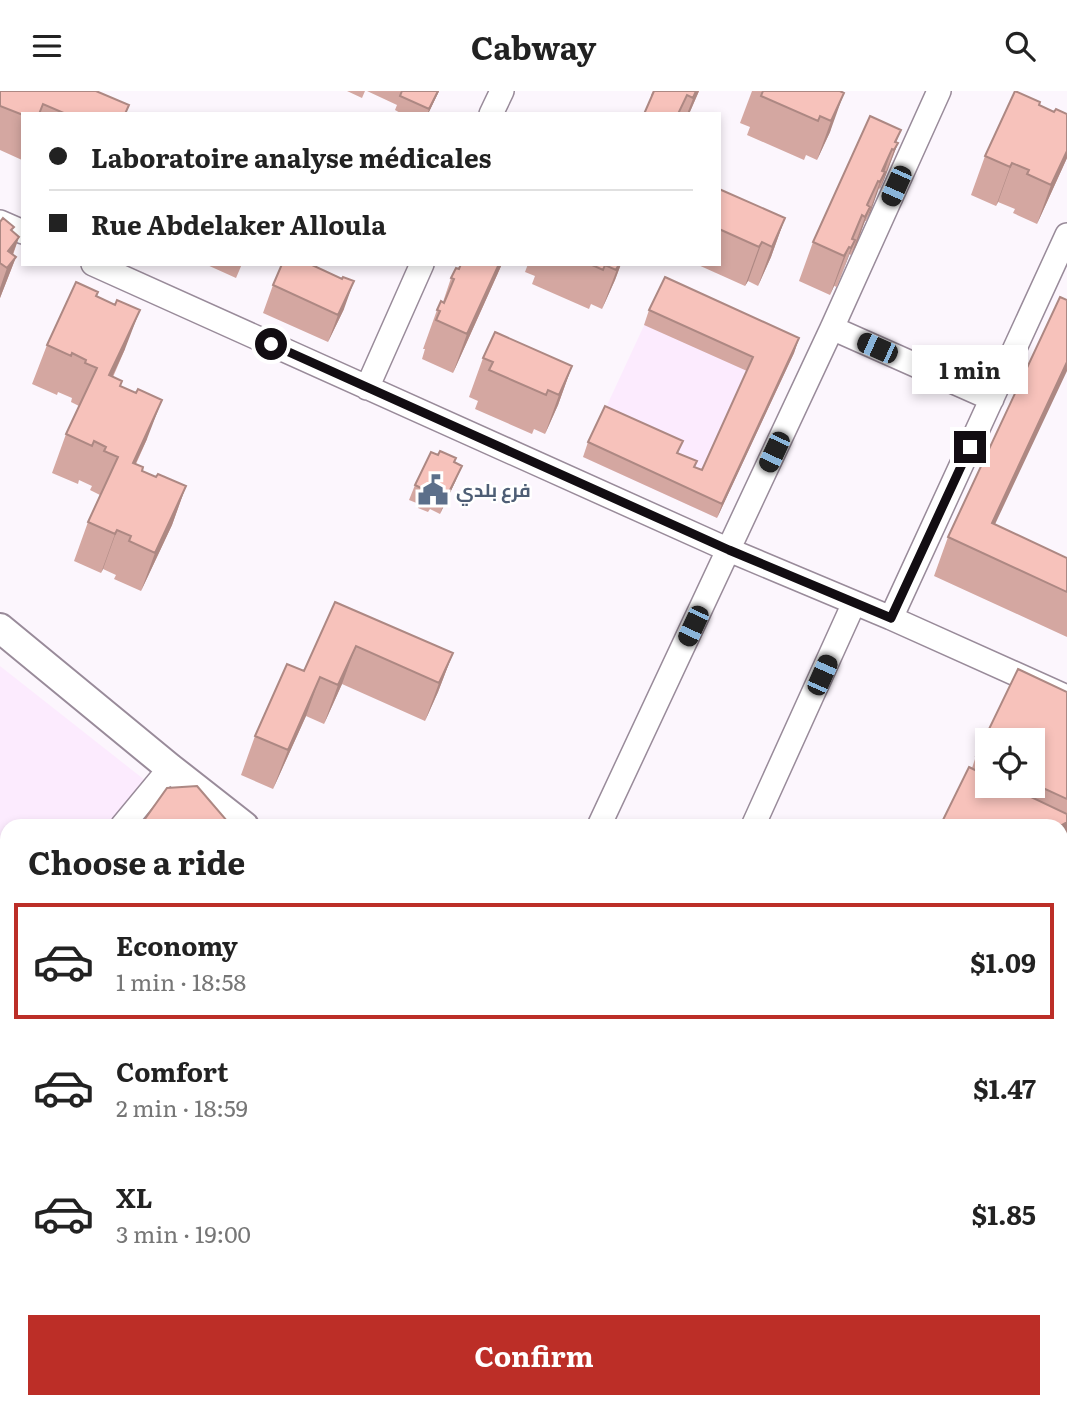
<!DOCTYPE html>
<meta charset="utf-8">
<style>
body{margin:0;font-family:Literata,Cairo,serif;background:#f2f2f2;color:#222;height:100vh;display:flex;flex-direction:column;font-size:26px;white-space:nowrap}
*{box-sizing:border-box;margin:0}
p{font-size:23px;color:#767676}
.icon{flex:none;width:38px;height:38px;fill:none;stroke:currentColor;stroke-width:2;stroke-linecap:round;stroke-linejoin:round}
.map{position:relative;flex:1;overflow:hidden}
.details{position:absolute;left:0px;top:728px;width:1068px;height:590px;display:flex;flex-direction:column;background:#fff;border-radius:21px 21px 0 0;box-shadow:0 4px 10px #0003}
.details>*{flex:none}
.guide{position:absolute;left:21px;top:21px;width:700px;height:154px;border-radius:0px;box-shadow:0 4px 10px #0003;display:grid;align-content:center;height:154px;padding:0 28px;background:#fff}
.fabs{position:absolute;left:975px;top:637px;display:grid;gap:14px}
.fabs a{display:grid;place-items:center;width:70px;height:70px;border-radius:0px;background:#fff;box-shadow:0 4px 10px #0003;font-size:35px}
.end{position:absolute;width:32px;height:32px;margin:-16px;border:9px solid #120d12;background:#fff;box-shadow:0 0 0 4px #fff}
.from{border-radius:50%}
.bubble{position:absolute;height:49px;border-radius:0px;background:#fff;box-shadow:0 4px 10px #0003;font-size:23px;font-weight:700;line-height:49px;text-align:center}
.car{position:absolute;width:21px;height:42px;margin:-21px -10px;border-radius:9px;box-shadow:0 0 5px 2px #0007;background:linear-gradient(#222 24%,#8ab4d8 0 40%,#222 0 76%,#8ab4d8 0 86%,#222 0)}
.guide b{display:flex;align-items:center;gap:24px;height:66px;font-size:26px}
.guide b+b{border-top:2px solid #e0e0e0}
.guide i{width:18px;height:18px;background:#222}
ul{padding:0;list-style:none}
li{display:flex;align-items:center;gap:21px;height:116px;margin:0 14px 10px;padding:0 14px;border:4px solid transparent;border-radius:0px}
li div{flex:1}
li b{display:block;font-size:26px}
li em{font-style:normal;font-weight:700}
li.current{border-color:#bc2e27}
li>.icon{width:63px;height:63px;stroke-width:1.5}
h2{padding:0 28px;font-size:32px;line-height:84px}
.cta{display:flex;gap:14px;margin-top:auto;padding:14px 28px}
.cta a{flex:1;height:80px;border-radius:0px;background:#bc2e27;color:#fff;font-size:28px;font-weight:700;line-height:80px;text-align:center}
header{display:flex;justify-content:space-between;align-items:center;height:91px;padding:0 28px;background:#fff;font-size:32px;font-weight:700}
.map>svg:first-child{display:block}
</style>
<header><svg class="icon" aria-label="menu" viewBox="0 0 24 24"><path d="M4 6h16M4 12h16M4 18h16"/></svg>Cabway<svg class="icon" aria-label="search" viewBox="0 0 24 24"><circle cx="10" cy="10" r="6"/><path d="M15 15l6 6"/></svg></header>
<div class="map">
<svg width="1067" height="1317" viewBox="0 0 1067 1317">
<rect width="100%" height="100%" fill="#fcf6fd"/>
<path fill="#fcebfe" d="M660,200L794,262L717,427L583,366Z
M0,575L146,690L108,735H7V855L0,863Z
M1067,979V1059L1061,1054L1060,997Z"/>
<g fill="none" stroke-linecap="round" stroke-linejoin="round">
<g stroke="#998b9a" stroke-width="26">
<path id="minor" d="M491,23L502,0
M0,131L23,141
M93,173L729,459L891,527L1067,606
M832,237L992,308
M367,297L422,173
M891,527L1067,144
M122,735L170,677
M599,735L832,237L939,0
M753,735L854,512
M0,883L7,874
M1060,1087L1067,1092
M1060,1109L1067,1142
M1060,1273L1067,1272
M814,1311L816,1317
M971,1311L973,1317
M192,1317L197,1311"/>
</g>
<g stroke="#998b9a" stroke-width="32">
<path id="tertiary" d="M0,537L170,677L244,735"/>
</g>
<g stroke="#998b9a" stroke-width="37">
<path id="secondary" d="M1060,784L1067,780
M1060,828L1067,824
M471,1317L474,1311
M516,1317L519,1311"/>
</g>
<use href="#minor" stroke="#fff" stroke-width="23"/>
<use href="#tertiary" stroke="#fff" stroke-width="28"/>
<use href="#secondary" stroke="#fee6de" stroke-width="33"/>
</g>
<path fill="#d4a7a1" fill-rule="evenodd" d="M0,0L126,23H23L22,69L0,59Z
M347,0H365L362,7Z
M367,0H439L428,23H402L395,19L397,14Z
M653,0H699L689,23H644L652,5L651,4Z
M752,0H840L830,41L817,69L806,64L804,69L747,44L750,36L740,32Z
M1039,14L1067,67L1037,133L1013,122L1015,118L998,111L996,115L971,104L985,65Z
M901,39L896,52H898L883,91L880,98L879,97L866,130H865L851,164L849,163L837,196L834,195L830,204L799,190L813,151Z
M719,98L785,127L771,166L758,195L748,190L745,195L696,173H719Z
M0,131L19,146L13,164L16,166L0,207Z
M205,173H242L236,187Z
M460,173H502L453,282L422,268L425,258H423L437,219L443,211L451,187L458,178Z
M528,173H621L615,189L602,218L591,213L589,218L532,193L535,185L525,181Z
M273,194L344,218L328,251L263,222Z
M96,205L125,258L113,286L121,295L147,348L136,373L142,380L156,386L186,395L172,434L141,500L114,488L116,484L103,478L101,482L74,470L88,431L100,404L90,399L92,395L79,389L78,393L52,382L66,343L79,315L71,311L72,307L58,301L57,304L32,293L47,254Z
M649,219L799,247L794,262L717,427L583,366L588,351L679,362L694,376L702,379L747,280L644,234Z
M483,267L572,275L558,314L545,343L534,338L532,343L475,318L478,310L469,306Z
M454,371L456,389L440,423L430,418L428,421L418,417L419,413L409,409L415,394Z
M995,433L1067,467V546L934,485L948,446Z
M335,511L453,562L438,601L425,630L342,593L324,633L306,625L273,698L241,684L255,645L304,580Z
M1018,578L1067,601V743L1060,746V735H940L969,676L972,677L976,665ZM987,649H1032V695H987Z
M1067,829V919L1060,907V833Z
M840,1311H966L965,1313L949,1317H842Z"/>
<path fill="#ad8883" d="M438,0H439L428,23H427Z
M696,0H699L689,23H687Z
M844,2L830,41L817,69L831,30Z
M898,52L883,91L880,98L894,59Z
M892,58L871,120L866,130L880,91L882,80Z
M1067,60V67L1037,133L1051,94Z
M1012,72L998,111L996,115L1010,76Z
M870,116L856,155L851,164L865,126Z
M785,127L771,166L758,195L772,156Z
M19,146L8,176L16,166L0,207V197L7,177L8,160Z
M855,149L840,188L837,196L851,157Z
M762,151L748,190L745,195L759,156Z
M849,156L834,195L830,204L844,165Z
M499,173H502L453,282L467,243Z
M619,173H621L615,189L602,218Z
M354,190L344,218L328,251L338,224Z
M140,219L125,258L95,323L109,284Z
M799,247L794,262L717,427L722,413Z
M1067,271V280L982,461L992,432Z
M572,275L558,314L545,343L559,304Z
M162,309L147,348L118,410L133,372Z
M462,375L456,389L440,423L445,409Z
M186,395L172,434L141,500L155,462Z
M117,439L103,478L101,482L115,443Z
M356,555L342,593L324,633L338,594Z
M453,562L438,601L425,630L439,592Z
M320,586L306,625L273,698L288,659Z
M1067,731V743L1060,746V735Z
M1067,944V950L1060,954V948Z
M1067,1229V1242L1060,1243V1230Z
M923,1311H966L965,1313L949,1317H900Z"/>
<path fill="#f7c2bb" stroke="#ad8883" stroke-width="2" d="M0,0H96L129,14L125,23H66L43,13L39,23H23V24L0,15Z
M402,0H438L429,18L400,5Z
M654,0H696L693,7L687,4L678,23H644Z
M763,0H840L844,2L831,30L820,25L818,30L761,5Z
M1015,0L1040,11L1039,14L1054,21L1056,18L1067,23V60L1051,94L1027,83L1029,79L1012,72L1010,76L985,65Z
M870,25L901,39L895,51L898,52L894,59L892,58L882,80L885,81L880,91L878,90L867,114L870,116L865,126L862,124L852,148L855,149L851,157L849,156L844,165L813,151Z
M719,98L785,127L772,156L762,151L759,156L719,138Z
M3,127L14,136L11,139L19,146L8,160L16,166L7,177L0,172V131Z
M282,173H310L342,188L343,186L354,190L338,224L273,194Z
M461,173H499L467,243L436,229L440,220L437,219L441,210L444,212L454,188L451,187L456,177L459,178Z
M590,173H619L616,179L605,174L603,179Z
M665,186L799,247L722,413L588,351L605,315L683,350L677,362L697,370L694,376L702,379L753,266L649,219Z
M76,191L98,201L96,205L115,214L117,209L140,219L109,284L122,290L120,295L136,302L138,298L162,309L133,372L143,376L142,380L156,386L158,383L186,395L155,462L129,450L131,445L117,439L115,443L88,431L118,366L104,360L106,356L94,350L92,355L66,343L97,277L85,272L86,269L72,262L71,265L47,254Z
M1060,206L1067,209V271L992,432L1067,467V501L948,446Z
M495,241L572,275L559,304L548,299L546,304L489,279L493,271L483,267Z
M440,360L456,367L454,371L462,375L445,409L435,404L433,407L424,402L425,399L415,394L431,361L438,364Z
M335,511L453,562L439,592L356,555L338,594L320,586L288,659L255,645L287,573L304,580Z
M1018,578L1067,601V708L1032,692V649H987V670L976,665Z
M969,676L987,685V695H1008L1067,723V731L1060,735H940Z
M197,695L228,731L223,735H140L167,697Z
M1067,829V873L1060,862V833Z
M1060,917L1067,928V944L1060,948Z
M1060,1139L1067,1165V1229L1060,1230Z
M373,1311L377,1313L378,1311H400L409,1315L408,1317H370Z
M552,1311H632L628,1317H548Z
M849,1311H923L900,1317H851Z"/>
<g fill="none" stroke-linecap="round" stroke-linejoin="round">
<path stroke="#120d12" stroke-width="9" d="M271,253L729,459L891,527L970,356"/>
</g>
<defs>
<g id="civic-bare" transform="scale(2.415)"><path d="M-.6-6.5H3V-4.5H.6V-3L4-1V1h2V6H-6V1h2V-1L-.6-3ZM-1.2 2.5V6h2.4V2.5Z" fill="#5c6f8a" stroke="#fff" stroke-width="2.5" paint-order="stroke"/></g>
</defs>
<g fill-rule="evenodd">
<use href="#civic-bare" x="433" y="399"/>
</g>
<g text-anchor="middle" stroke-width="5" stroke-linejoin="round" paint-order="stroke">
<g font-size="19" font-weight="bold" fill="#4e5e75" stroke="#fff" text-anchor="start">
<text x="456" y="406">فرع بلدي</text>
</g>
</g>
</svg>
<div class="fabs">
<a><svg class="icon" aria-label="locate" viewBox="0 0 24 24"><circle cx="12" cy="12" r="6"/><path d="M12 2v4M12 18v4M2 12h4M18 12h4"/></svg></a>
</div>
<i class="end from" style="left:271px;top:253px"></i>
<i class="end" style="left:970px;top:356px"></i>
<div class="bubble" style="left:912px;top:254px;width:116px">1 min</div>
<i class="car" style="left:896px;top:95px;rotate:204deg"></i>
<i class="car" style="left:877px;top:257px;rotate:294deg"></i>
<i class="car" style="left:774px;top:361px;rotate:205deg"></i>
<i class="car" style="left:693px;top:535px;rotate:205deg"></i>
<i class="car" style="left:822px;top:584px;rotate:24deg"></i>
<div class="guide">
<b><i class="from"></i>Laboratoire analyse médicales</b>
<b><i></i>Rue Abdelaker Alloula</b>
</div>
<section class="details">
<h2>Choose a ride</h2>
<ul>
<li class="current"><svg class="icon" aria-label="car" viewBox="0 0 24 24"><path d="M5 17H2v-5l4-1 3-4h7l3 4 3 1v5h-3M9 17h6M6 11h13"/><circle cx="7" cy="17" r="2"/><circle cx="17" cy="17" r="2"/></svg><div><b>Economy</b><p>1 min · 18:58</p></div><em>$1.09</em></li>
<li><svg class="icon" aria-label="car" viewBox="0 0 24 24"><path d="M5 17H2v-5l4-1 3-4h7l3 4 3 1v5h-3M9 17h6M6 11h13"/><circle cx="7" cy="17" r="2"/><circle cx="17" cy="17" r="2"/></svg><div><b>Comfort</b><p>2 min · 18:59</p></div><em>$1.47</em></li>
<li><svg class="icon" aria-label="car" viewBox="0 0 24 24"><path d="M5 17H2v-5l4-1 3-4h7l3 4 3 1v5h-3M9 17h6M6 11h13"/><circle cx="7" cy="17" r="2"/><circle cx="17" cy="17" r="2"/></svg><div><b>XL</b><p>3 min · 19:00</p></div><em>$1.85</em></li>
</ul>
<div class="cta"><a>Confirm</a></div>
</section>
</div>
